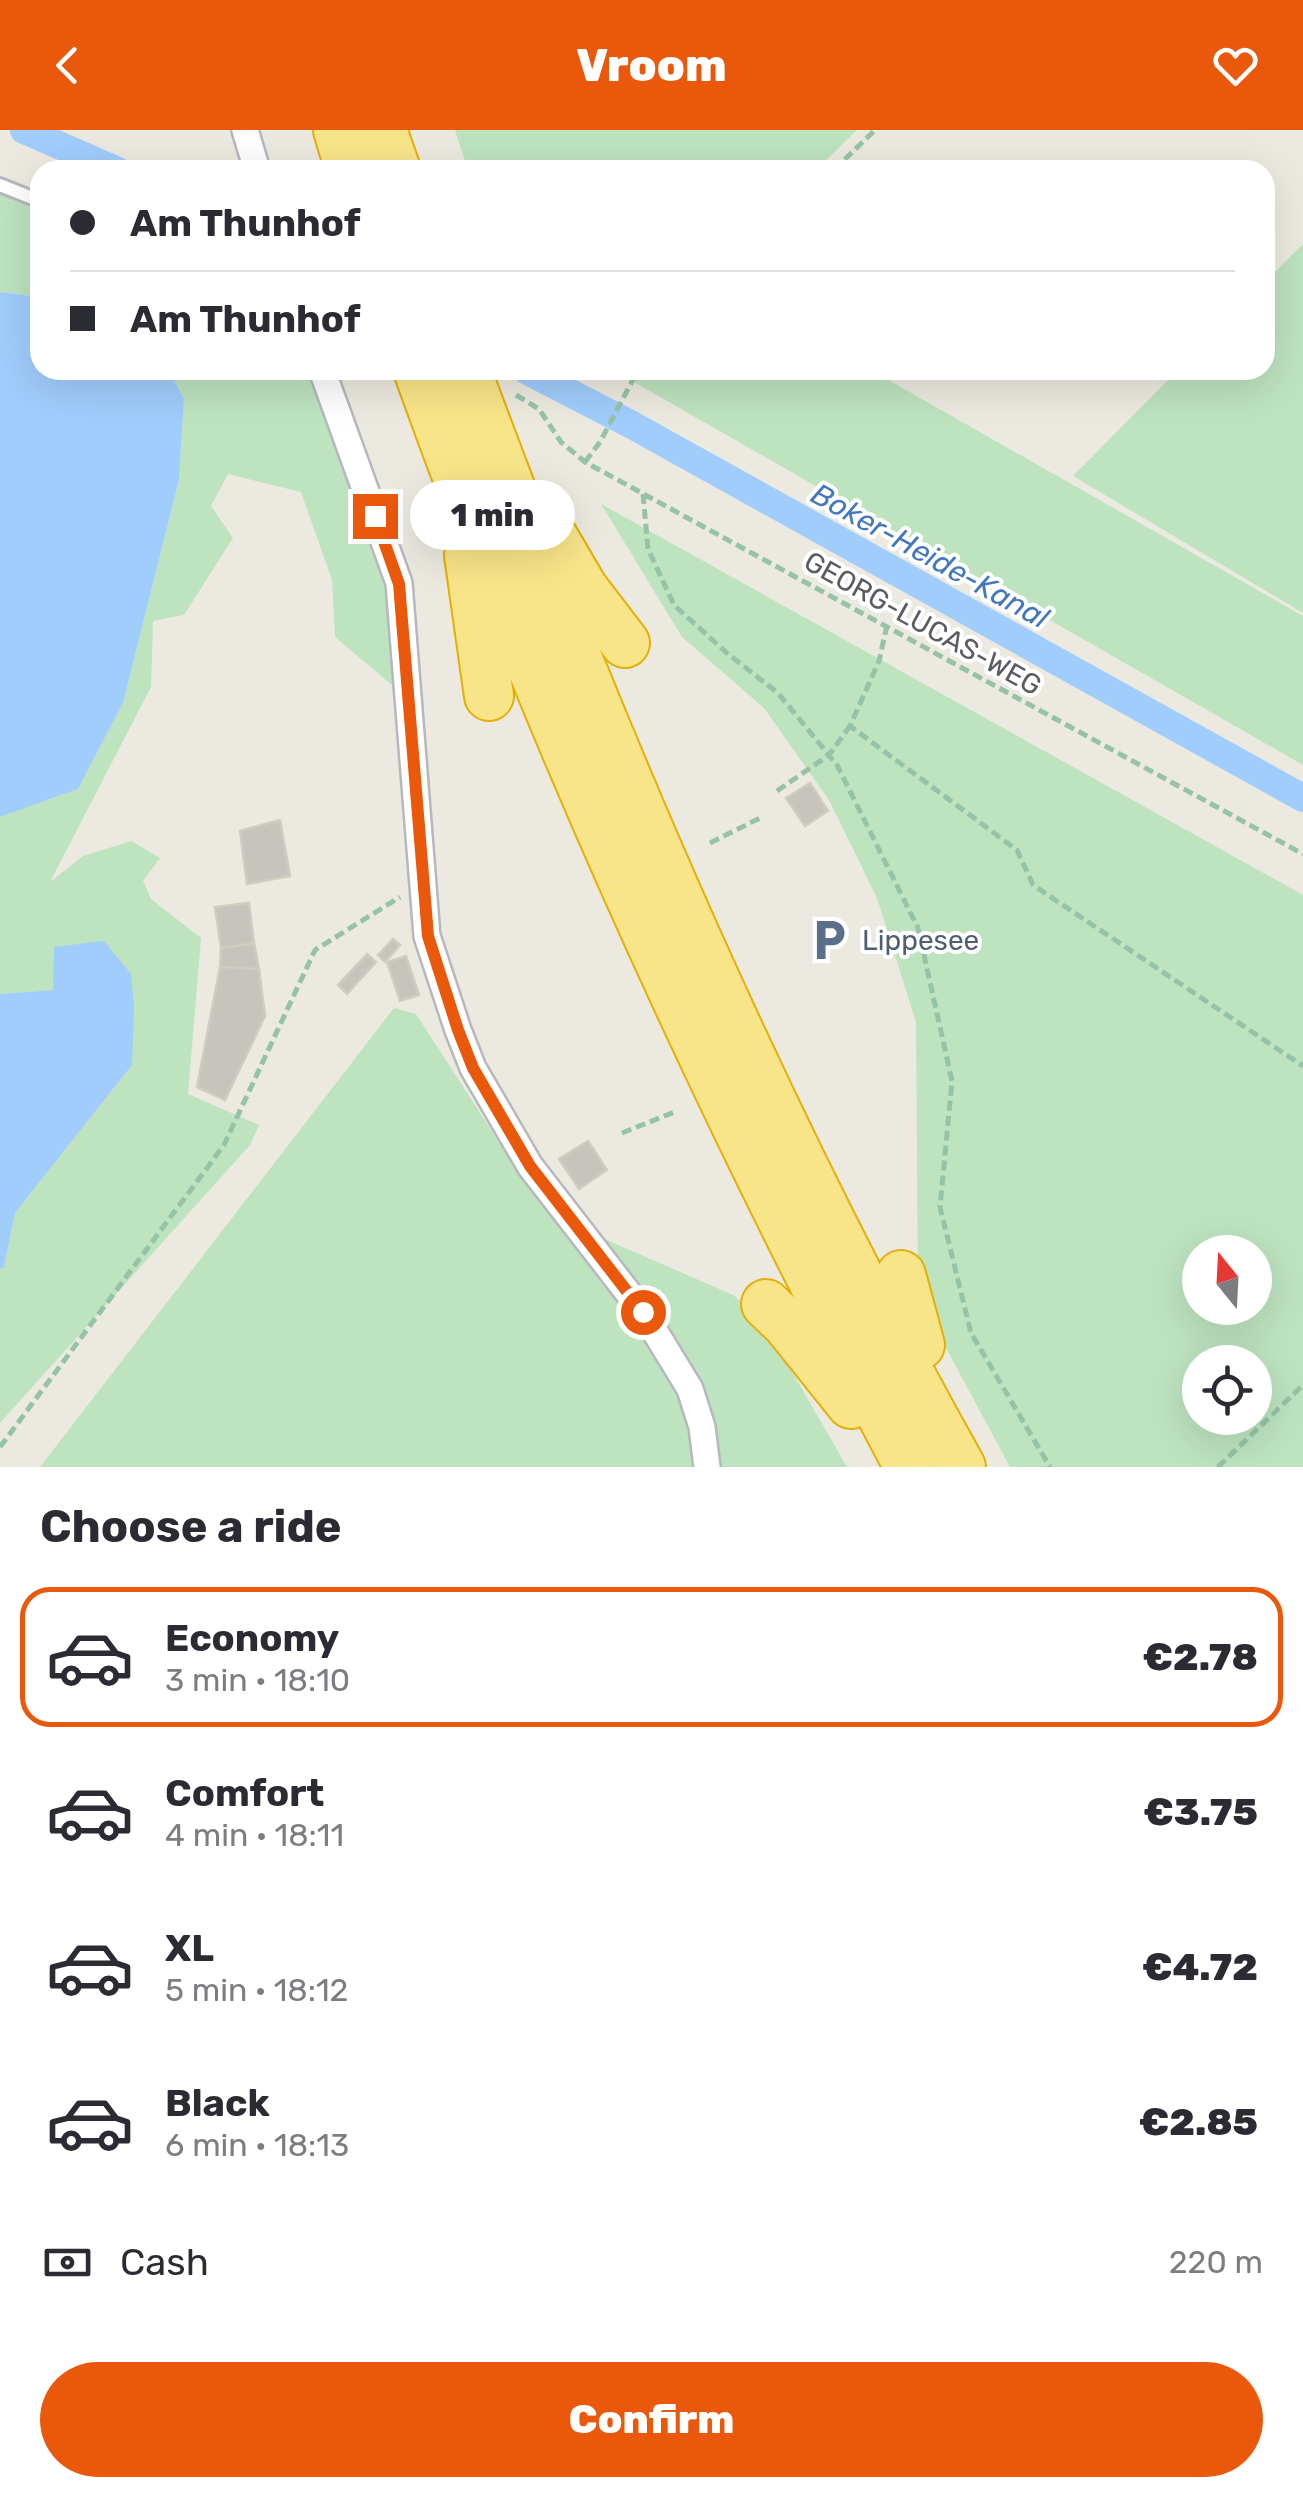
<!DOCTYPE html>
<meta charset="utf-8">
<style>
body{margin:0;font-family:Rubik,sans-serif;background:#f2f2f3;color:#2b2b33;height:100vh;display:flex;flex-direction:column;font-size:38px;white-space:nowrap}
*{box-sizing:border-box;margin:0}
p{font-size:32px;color:#7c7c81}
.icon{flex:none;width:55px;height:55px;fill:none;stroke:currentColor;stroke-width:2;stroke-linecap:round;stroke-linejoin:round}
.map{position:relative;height:1337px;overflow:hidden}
.details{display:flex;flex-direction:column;background:#fff;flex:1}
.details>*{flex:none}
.banner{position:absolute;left:30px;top:30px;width:1245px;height:220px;border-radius:30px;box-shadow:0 10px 40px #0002;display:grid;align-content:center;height:220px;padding:0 40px;background:#fff}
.needle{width:65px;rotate:342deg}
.controls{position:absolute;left:1182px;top:1105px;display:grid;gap:20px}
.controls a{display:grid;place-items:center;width:90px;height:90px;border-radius:50%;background:#fff;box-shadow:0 10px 40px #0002;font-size:50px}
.end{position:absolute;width:45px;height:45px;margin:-22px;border:12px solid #ea580c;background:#fff;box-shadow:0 0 0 5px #fff}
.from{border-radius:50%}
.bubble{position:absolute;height:70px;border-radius:35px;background:#fff;box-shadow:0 10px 40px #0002;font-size:32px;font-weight:800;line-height:70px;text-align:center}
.banner b{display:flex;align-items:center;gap:35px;height:95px;font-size:38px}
.banner b+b{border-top:2px solid #e1e1e2}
.banner i{width:25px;height:25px;background:#2b2b33}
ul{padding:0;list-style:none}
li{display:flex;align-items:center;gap:30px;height:140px;margin:0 20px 15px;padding:0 20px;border:5px solid transparent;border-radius:30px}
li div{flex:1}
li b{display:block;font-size:38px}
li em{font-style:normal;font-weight:800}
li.current{border-color:#ea580c}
li>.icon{width:90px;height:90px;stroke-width:1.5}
h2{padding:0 40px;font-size:45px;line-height:120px}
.pay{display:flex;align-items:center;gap:25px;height:110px;padding:0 40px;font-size:38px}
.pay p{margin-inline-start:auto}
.primary-button{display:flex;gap:20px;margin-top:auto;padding:20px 40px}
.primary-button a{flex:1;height:115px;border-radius:60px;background:#ea580c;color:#fff;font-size:40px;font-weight:800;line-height:115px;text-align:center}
header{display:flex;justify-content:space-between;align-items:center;height:130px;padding:0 40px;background:#ea580c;color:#fff;font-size:45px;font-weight:800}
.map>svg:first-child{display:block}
</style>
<header><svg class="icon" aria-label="back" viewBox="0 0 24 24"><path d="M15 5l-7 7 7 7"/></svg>Vroom<svg class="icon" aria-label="heart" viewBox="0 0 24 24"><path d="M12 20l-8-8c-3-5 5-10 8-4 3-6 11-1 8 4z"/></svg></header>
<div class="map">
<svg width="1303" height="1337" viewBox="0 0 1303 1337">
<rect width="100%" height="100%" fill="#eceae0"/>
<path fill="#bde3bf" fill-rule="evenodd" d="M857,0L816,40H468L455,0Z
M0,64L40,79V167L0,162Z
M1303,114V483L1073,346L1178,240H1265V152Z
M169,240H311L387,454L399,561L335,507L332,450L301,362L228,344L211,376L233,408L184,485L153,491L151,557L50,752L83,726L131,711L160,728L143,751L151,769L201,808L188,964L259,995L250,1015L0,1293V1139L4,1136L15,1083L132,935L53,860L0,864V687L78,659L123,573L179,350L184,269Z
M613,240H871L1303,486V635Z
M601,374L1303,765V1337H1010L918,1166L916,892L877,768L829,670L764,578L682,507ZM1200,1122H1255V1178H1200ZM1200,1232H1255V1288H1200Z
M394,878L416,884L508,1026L600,1107L733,1165L761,1188L847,1337H40Z"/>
<path fill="#a0cdfc" d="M0,162L40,167V240H169L184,269L179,350L123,573L78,659L0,687Z
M104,811L131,844L134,877L132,935L15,1083L4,1137L0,1139V864L53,860L54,817Z"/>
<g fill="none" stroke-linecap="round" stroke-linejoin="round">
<path stroke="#a0cdfc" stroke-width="28" d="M24,0L116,40
M526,240L632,295L1303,668"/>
</g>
<path fill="#c6c4bd" stroke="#d0ccbf" stroke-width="2.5" d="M810,653L828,681L805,696L786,668Z
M280,690L290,746L247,754L240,701Z
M249,773L254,813L221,818L215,777Z
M393,809L400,815L385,832L378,825Z
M254,813L259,839L220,837L221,818Z
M367,824L376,832L347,864L338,855Z
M406,826L419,865L400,871L387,832Z
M220,837L259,839L265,886L225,970L197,957Z
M588,1011L607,1040L579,1059L559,1029Z"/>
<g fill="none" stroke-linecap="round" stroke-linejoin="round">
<g stroke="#b6b8bd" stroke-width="18">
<path id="service" d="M0,55L40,71"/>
</g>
<g stroke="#b6b8bd" stroke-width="30">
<path id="minor" d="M245,0L257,40
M322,240L399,453L427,806L458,900L473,938L530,1036L643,1182L690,1259L702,1297L707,1337"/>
</g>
<g stroke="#e5af07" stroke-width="52">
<path id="motorway" d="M338,0L350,40
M382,0L396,40
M418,240C553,618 721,983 909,1337
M466,240C605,616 765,987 961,1337
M552,405L583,458L625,513
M469,425L489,566
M901,1145L920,1215
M766,1174L787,1194L851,1274"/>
</g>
<path stroke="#96c3a7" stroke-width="5" stroke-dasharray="10 5" stroke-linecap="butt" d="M834,40L875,0
M516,265L539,279L561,312L585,332L1303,724
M585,332L600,312L638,240
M643,364L648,419L674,475L728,524L778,563L837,635L918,798L952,951L940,1077L971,1203L1050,1337
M887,495L879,531L850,596L1017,720L1033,755L1303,936
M777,661L829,625L850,596
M710,713L760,688
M622,1003L677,981
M0,1317L224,1015L315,820L400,767
M1218,1337L1303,1255"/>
<use href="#service" stroke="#fff" stroke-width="12"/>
<use href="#minor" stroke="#fff" stroke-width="25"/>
<use href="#motorway" stroke="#f9e589" stroke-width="48"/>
</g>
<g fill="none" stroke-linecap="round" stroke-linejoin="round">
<path stroke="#ea580c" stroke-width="12" d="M375,386L399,454L428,806L458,900L473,938L530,1036L643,1182"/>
</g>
<defs>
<g id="parking-bare" transform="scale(3.45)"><path d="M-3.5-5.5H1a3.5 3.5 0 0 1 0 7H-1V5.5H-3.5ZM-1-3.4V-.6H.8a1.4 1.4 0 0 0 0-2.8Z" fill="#5c6f8a" stroke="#fff" stroke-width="2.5" paint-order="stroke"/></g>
</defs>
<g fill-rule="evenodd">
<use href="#parking-bare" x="829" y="810"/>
</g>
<g text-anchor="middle" stroke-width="8" stroke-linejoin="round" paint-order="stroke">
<g font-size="28" fill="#595c61" stroke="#fff">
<text transform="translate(923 493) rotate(29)" y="10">GEORG-LUCAS-WEG</text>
</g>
<g font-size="28" fill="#4e5e75" stroke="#fff" text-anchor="start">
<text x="862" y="820">Lippesee</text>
</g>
<g font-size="30" font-style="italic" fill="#4477be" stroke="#fff">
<text transform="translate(930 426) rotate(29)" y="10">Boker-Heide-Kanal</text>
</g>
</g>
</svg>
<div class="controls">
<a><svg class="needle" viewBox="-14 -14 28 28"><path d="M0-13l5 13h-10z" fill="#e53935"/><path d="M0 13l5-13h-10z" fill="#7c7c81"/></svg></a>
<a><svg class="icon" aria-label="locate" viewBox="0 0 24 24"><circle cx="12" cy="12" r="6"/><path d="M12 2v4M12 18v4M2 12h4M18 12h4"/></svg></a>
</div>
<i class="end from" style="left:643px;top:1182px"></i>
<i class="end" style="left:375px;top:386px"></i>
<div class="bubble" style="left:410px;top:350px;width:165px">1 min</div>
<div class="banner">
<b><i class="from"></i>Am Thunhof</b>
<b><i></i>Am Thunhof</b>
</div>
</div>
<section class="details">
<h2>Choose a ride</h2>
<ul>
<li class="current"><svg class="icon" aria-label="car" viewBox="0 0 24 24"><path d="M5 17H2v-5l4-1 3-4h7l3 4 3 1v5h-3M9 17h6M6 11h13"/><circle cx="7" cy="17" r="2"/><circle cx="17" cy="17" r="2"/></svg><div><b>Economy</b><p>3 min · 18:10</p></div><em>€2.78</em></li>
<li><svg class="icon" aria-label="car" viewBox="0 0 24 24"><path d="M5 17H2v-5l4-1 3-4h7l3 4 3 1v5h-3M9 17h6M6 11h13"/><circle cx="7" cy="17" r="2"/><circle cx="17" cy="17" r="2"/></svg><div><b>Comfort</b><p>4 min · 18:11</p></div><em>€3.75</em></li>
<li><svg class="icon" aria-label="car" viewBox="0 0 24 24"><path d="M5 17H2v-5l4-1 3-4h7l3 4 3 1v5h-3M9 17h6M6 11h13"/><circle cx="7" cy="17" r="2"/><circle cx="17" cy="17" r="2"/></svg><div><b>XL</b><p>5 min · 18:12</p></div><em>€4.72</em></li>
<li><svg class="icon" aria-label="car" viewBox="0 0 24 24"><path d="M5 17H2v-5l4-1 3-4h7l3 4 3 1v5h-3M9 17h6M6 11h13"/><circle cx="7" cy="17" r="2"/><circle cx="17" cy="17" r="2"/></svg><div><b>Black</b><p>6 min · 18:13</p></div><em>€2.85</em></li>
</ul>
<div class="pay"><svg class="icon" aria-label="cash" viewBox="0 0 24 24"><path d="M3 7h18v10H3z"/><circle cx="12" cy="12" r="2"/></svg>Cash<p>220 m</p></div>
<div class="primary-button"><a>Confirm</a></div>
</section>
